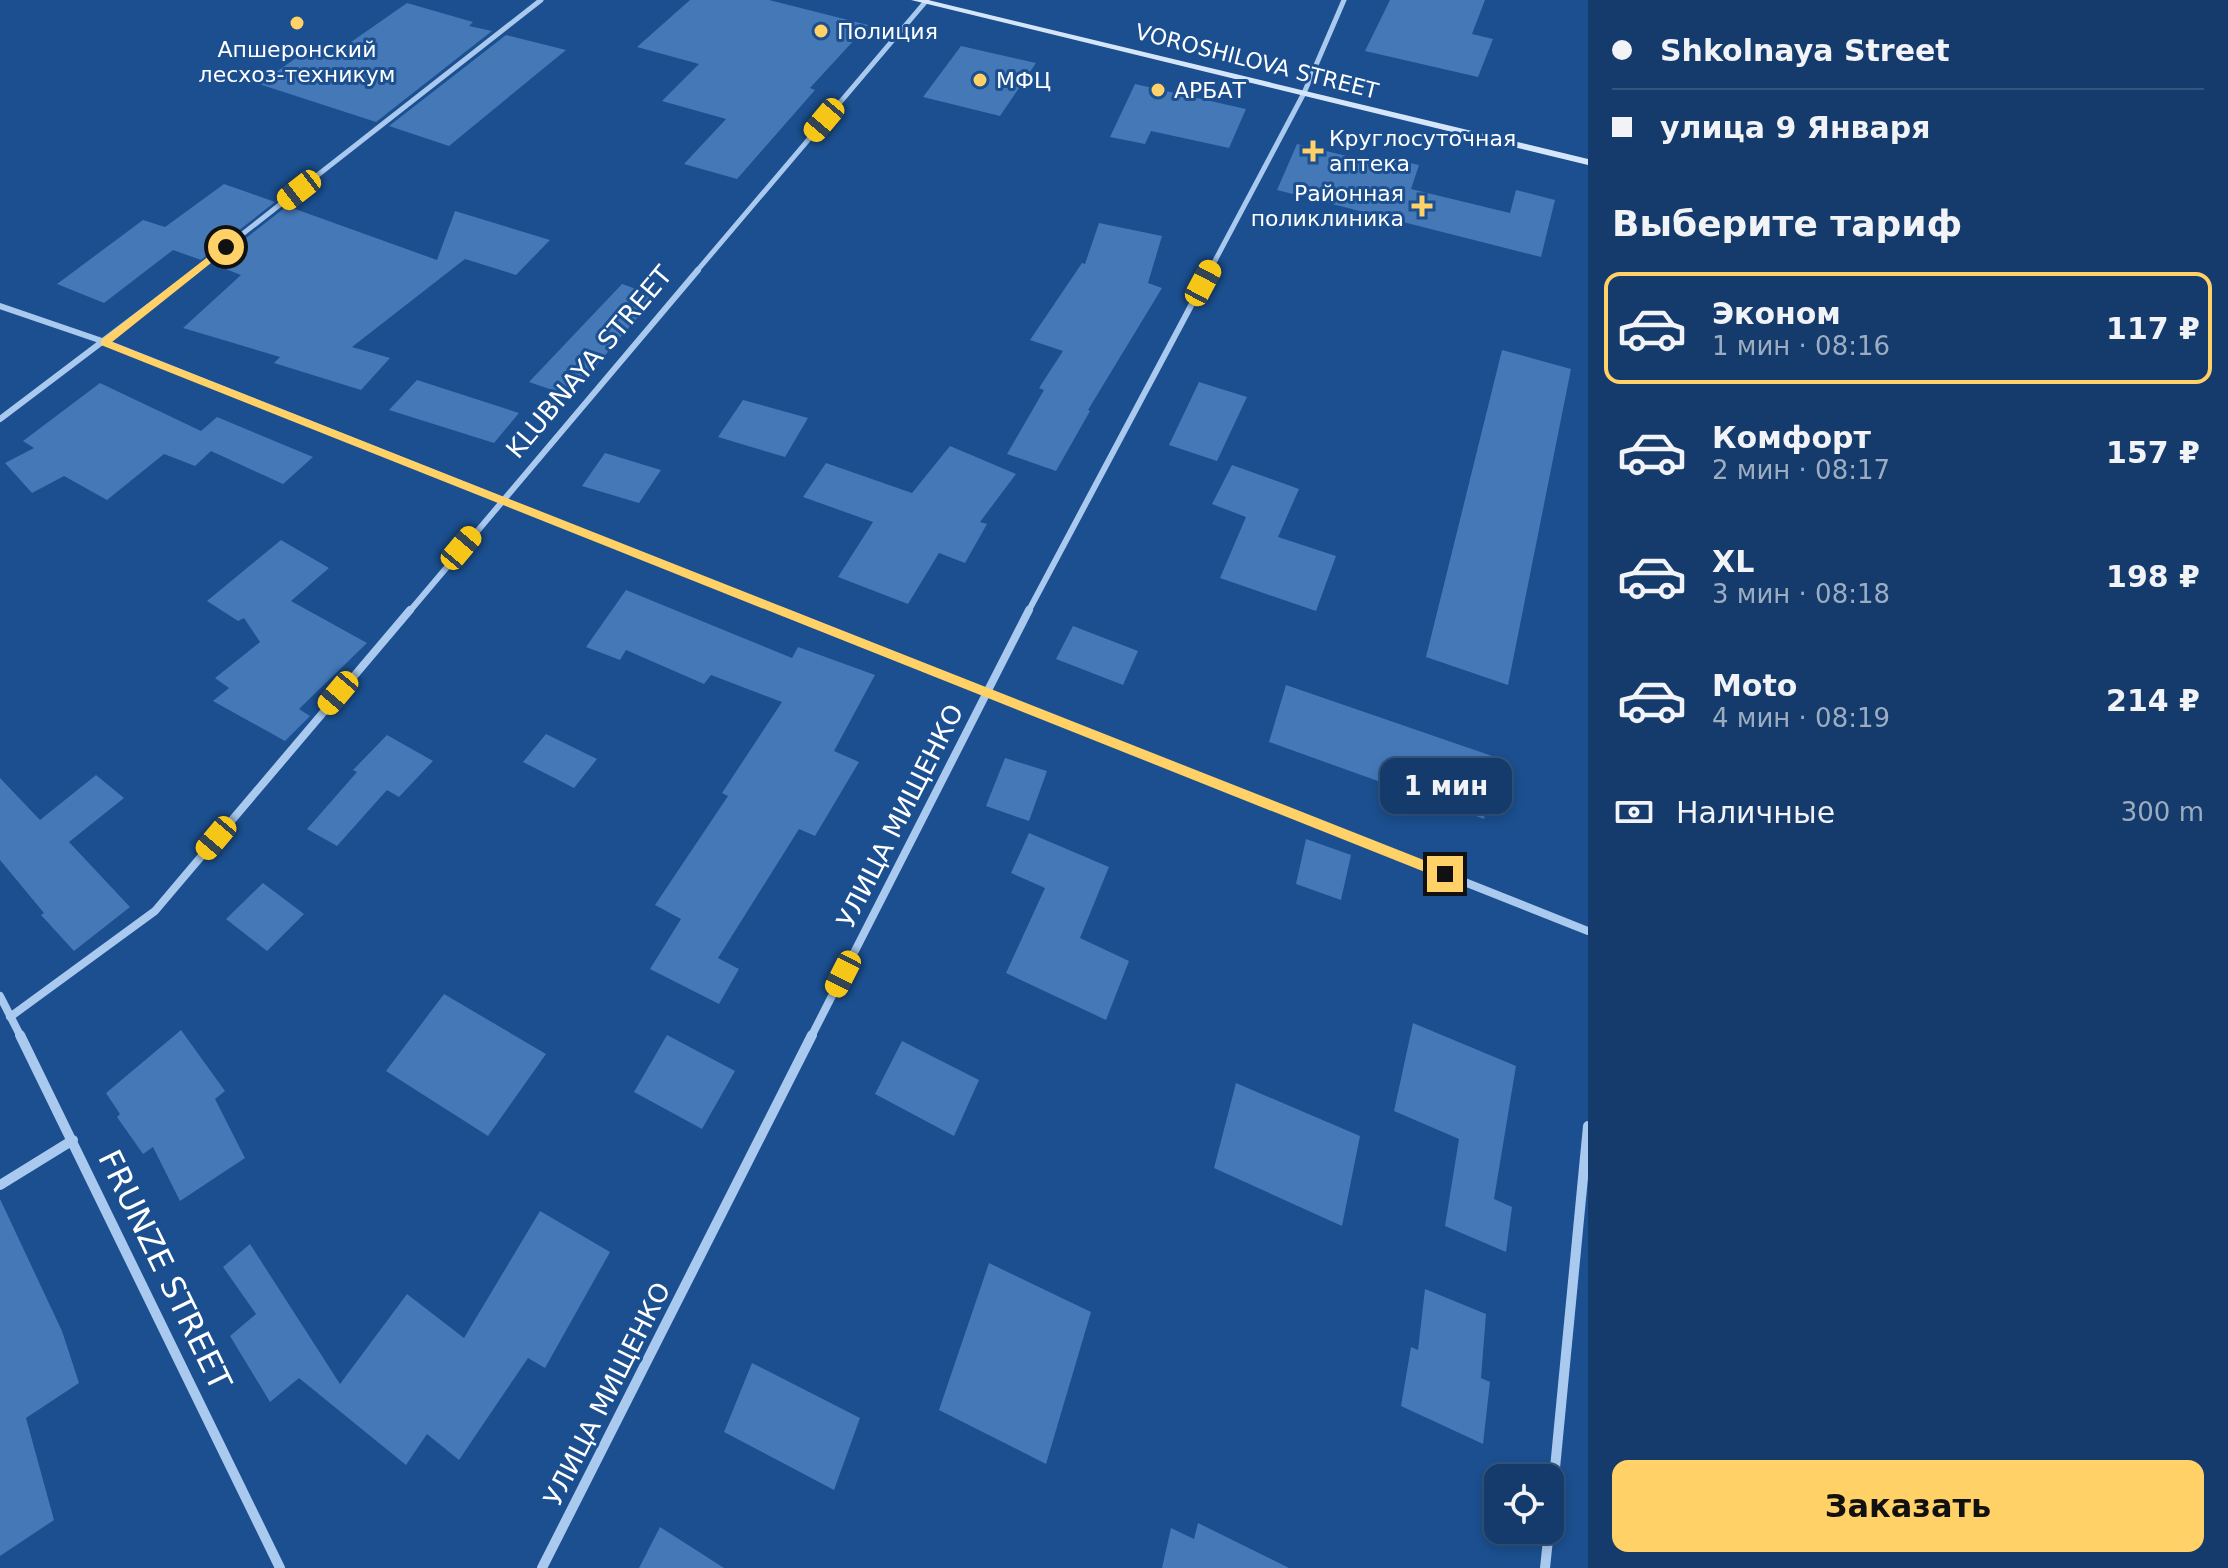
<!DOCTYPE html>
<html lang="ru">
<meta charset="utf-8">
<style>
body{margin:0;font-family:"DejaVu Sans",sans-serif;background:#1d4271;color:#f1f3f6;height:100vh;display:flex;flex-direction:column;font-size:30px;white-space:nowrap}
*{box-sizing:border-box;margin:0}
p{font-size:26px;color:#9dadc1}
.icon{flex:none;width:44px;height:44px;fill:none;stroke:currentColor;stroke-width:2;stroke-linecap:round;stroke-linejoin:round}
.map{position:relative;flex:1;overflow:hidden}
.details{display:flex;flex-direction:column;background:#143b6b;width:640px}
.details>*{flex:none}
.hud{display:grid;align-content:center;height:176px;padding:0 24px;background:#143b6b}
.fabs{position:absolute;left:1484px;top:1464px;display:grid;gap:16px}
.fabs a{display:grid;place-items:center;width:80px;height:80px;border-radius:16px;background:#143b6b;box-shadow:0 4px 12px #0003,0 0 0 2px #33557e;font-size:40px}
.end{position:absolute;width:36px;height:36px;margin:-18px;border:10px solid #ffd166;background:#111;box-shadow:0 0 0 4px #111}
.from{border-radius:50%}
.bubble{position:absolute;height:56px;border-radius:16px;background:#143b6b;box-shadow:0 4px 12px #0003,0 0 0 2px #33557e;font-size:26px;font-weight:600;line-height:56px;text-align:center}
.car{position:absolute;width:24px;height:48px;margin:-24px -12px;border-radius:10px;box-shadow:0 0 6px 2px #0007;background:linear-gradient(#f5c518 24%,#345 0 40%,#f5c518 0 76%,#345 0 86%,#f5c518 0)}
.hud b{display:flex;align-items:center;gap:28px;height:76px;font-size:30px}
.hud b+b{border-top:2px solid #33557e}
.hud i{width:20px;height:20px;background:#f1f3f6}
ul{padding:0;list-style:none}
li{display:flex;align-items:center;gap:24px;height:112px;margin:0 16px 12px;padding:0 8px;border:4px solid transparent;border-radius:16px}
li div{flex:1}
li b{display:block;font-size:30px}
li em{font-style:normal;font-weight:600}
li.on{border-color:#ffd166}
li>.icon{width:72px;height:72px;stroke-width:1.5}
h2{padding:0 24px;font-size:36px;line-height:96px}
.pay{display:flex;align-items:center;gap:20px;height:88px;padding:0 24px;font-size:30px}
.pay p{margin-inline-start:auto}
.cta{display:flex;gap:16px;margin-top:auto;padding:16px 24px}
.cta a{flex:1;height:92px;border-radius:16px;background:#ffd166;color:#111;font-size:32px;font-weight:600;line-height:92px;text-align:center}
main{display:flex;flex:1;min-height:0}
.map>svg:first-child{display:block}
</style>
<main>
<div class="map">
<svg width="1588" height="1568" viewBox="0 0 1588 1568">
<rect width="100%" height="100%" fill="#1b4f8f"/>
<path fill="#4478b7" d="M690,0H769L868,25L810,88L815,90L737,179L684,164L726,119L662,101L699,64L637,47Z
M1390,0H1485L1472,34L1493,39L1478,77L1365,51Z
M407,3L473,22L469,26L492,31L376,122L259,84L309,49L331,56Z
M506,35L566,50L449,146L389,126Z
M961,46L1036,63L1000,116L923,97Z
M1135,84L1246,109L1229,148L1151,131L1145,144L1110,137Z
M1297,144L1380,164L1383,157L1419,165L1411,189L1510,213L1516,190L1555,200L1541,257L1277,190Z
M224,184L275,202L201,260L173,250L104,303L57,284L143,220L165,227Z
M287,206L437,260L455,211L550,240L516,275L465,259L352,347L390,358L361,390L274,363L280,357L183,328L241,275L213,264Z
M1099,223L1162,236L1148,283L1162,288L1088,410L1090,411L1056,471L1007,454L1044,390L1039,388L1063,351L1030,340L1082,263L1085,264Z
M622,284L656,296L570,396L529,382Z
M1502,350L1571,369L1508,685L1426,657Z
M417,380L519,413L494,443L389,410Z
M1199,382L1247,397L1217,461L1169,445Z
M100,383L201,431L217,417L313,457L283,484L211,451L195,466L164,454L107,500L64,476L32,493L5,463L34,448L23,441Z
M743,400L808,418L785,457L718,437Z
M950,446L1016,474L980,522L987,524L965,563L939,553L908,604L838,577L873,522L803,497L826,463L912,493Z
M605,453L661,470L639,503L582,486Z
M1232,465L1299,489L1278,537L1336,556L1316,611L1220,578L1246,517L1212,504Z
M281,540L329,568L291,601L367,643L299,709L310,716L285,741L213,701L229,688L215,678L260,642L244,618L238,621L207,601Z
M626,590L792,658L798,647L875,675L834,751L859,762L815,836L799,829L718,958L739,969L719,1004L650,969L681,919L655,905L728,796L722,793L782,702L711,675L704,684L626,650L620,660L586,647Z
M1073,626L1138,651L1123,685L1056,659Z
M1286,685L1495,757L1484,819L1269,742Z
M546,734L597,759L574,788L523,762Z
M387,735L433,761L399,797L387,790L337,846L307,829L357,772L353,770Z
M1005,758L1047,771L1029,821L986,806Z
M96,775L124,798L69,842L130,907L74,951L41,915L44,913L0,860V778L40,820Z
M1029,833L1109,867L1080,938L1129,961L1106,1020L1006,973L1045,888L1011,873Z
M1306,839L1351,855L1341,900L1296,884Z
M263,883L304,914L267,951L226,919Z
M444,994L546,1054L488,1136L386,1071Z
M1413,1023L1516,1066L1494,1199L1512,1207L1506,1252L1445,1226L1459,1139L1394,1111Z
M181,1030L225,1091L215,1099L245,1158L180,1201L153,1147L143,1154L117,1117L120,1114L106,1093Z
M667,1035L735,1071L702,1129L634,1092Z
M902,1041L979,1080L954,1136L875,1094Z
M1236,1083L1360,1136L1342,1226L1214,1168Z
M0,1199L62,1331L79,1383L26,1418L54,1520L0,1556Z
M540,1211L610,1252L545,1368L528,1358L459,1460L427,1434L406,1465L299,1378L270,1402L230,1336L256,1314L223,1267L250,1244L340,1384L407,1294L464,1338Z
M989,1263L1091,1312L1046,1464L939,1410Z
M1425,1289L1486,1314L1481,1378L1490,1382L1483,1444L1401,1406L1411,1347L1418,1350Z
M752,1363L860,1418L834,1490L724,1432Z
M1198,1523L1289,1568H1162L1171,1528L1194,1539Z
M660,1527L724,1568H639Z"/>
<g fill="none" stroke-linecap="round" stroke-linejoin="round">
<path stroke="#a9c9ee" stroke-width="5" d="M194,272L541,0
M696,272L927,0
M1209,272L1304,93L1344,0"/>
<path stroke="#a9c9ee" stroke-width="6" d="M0,306L105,342L784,612
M0,419L197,270
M409,612L698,270
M1028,612L1210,270"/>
<path stroke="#a9c9ee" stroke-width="8" d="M779,610L1588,931
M0,996L21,1037
M10,1017L155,911L410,610
M811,1037L1029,610"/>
<path stroke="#a9c9ee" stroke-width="10" d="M20,1035L280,1568
M0,1185L73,1140
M1550,1520L1588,1126
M542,1568L812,1035
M1545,1568L1549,1530"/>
<path fill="#d6e6fa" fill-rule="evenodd" d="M911,0H928L1588,159V165Z"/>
</g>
<path fill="#ffd166" d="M223,245L231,247L112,342L1449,870V878H1440L101,345V340Z"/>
<g fill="#ffd166" stroke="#1b4f8f" stroke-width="3">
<circle cx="297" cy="23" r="8"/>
<circle cx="821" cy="31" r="8"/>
<circle cx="980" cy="80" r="8"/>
<circle cx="1158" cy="90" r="8"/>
<path d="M1309 139h8v8h8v8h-8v8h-8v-8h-8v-8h8z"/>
<path d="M1418 194h8v8h8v8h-8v8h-8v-8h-8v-8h8z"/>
</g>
<g text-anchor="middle" stroke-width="6" stroke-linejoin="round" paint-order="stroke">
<g font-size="22" fill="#fff" stroke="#1b4f8f" text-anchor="start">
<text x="837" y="39">Полиция</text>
<text x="297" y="57" text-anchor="middle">Апшеронский<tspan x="297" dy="25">лесхоз-техникум</tspan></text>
<text x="996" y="88">МФЦ</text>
<text x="1174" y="98">АРБАТ</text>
<text x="1329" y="146">Круглосуточная<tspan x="1329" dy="25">аптека</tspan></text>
<text x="1404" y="201" text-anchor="end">Районная<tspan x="1404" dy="25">поликлиника</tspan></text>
</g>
<g font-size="22" fill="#fff" stroke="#1b4f8f">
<text transform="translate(1257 61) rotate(14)" y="8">VOROSHILOVA STREET</text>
</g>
<g font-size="26" fill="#fff" stroke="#1b4f8f">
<text transform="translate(589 362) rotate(-50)" y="9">KLUBNAYA STREET</text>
<text transform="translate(900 816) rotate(-63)" y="9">УЛИЦА МИЩЕНКО</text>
<text transform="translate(607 1394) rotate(-63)" y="9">УЛИЦА МИЩЕНКО</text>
</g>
<g font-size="32" fill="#fff" stroke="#1b4f8f">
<text transform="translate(165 1270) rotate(64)" y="11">FRUNZE STREET</text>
</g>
</g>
</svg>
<div class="fabs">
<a><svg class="icon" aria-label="locate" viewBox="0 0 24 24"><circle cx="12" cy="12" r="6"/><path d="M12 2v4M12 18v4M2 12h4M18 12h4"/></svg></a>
</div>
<i class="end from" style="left:226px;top:247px"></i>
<i class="end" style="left:1445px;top:874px"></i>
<div class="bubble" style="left:1380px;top:758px;width:132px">1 мин</div>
<i class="car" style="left:824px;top:120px;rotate:220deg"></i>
<i class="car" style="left:299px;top:190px;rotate:232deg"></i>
<i class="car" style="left:1203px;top:283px;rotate:28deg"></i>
<i class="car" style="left:461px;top:548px;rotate:40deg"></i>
<i class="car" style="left:338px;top:693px;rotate:220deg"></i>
<i class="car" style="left:216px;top:838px;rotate:220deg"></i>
<i class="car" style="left:843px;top:974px;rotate:207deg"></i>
</div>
<section class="details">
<div class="hud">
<b><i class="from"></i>Shkolnaya Street</b>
<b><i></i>улица 9 Января</b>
</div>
<h2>Выберите тариф</h2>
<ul>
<li class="on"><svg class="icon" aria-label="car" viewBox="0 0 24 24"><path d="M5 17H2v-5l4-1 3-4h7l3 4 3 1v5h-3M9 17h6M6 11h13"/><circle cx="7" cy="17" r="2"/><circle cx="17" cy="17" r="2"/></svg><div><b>Эконом</b><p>1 мин · 08:16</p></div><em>117 ₽</em></li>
<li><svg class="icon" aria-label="car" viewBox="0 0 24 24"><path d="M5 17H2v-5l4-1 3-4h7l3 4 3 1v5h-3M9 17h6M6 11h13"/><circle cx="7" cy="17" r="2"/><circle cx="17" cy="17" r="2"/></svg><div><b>Комфорт</b><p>2 мин · 08:17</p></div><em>157 ₽</em></li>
<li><svg class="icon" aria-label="car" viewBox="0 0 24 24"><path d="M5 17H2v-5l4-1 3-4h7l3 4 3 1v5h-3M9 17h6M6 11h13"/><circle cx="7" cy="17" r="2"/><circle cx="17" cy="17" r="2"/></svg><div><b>XL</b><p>3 мин · 08:18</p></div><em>198 ₽</em></li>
<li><svg class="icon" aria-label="car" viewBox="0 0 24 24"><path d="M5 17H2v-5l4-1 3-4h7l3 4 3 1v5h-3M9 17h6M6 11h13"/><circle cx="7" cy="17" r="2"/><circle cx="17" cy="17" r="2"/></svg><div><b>Moto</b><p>4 мин · 08:19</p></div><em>214 ₽</em></li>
</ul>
<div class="pay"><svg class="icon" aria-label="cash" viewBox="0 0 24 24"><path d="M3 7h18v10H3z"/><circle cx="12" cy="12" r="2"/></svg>Наличные<p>300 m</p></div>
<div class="cta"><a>Заказать</a></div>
</section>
</main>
